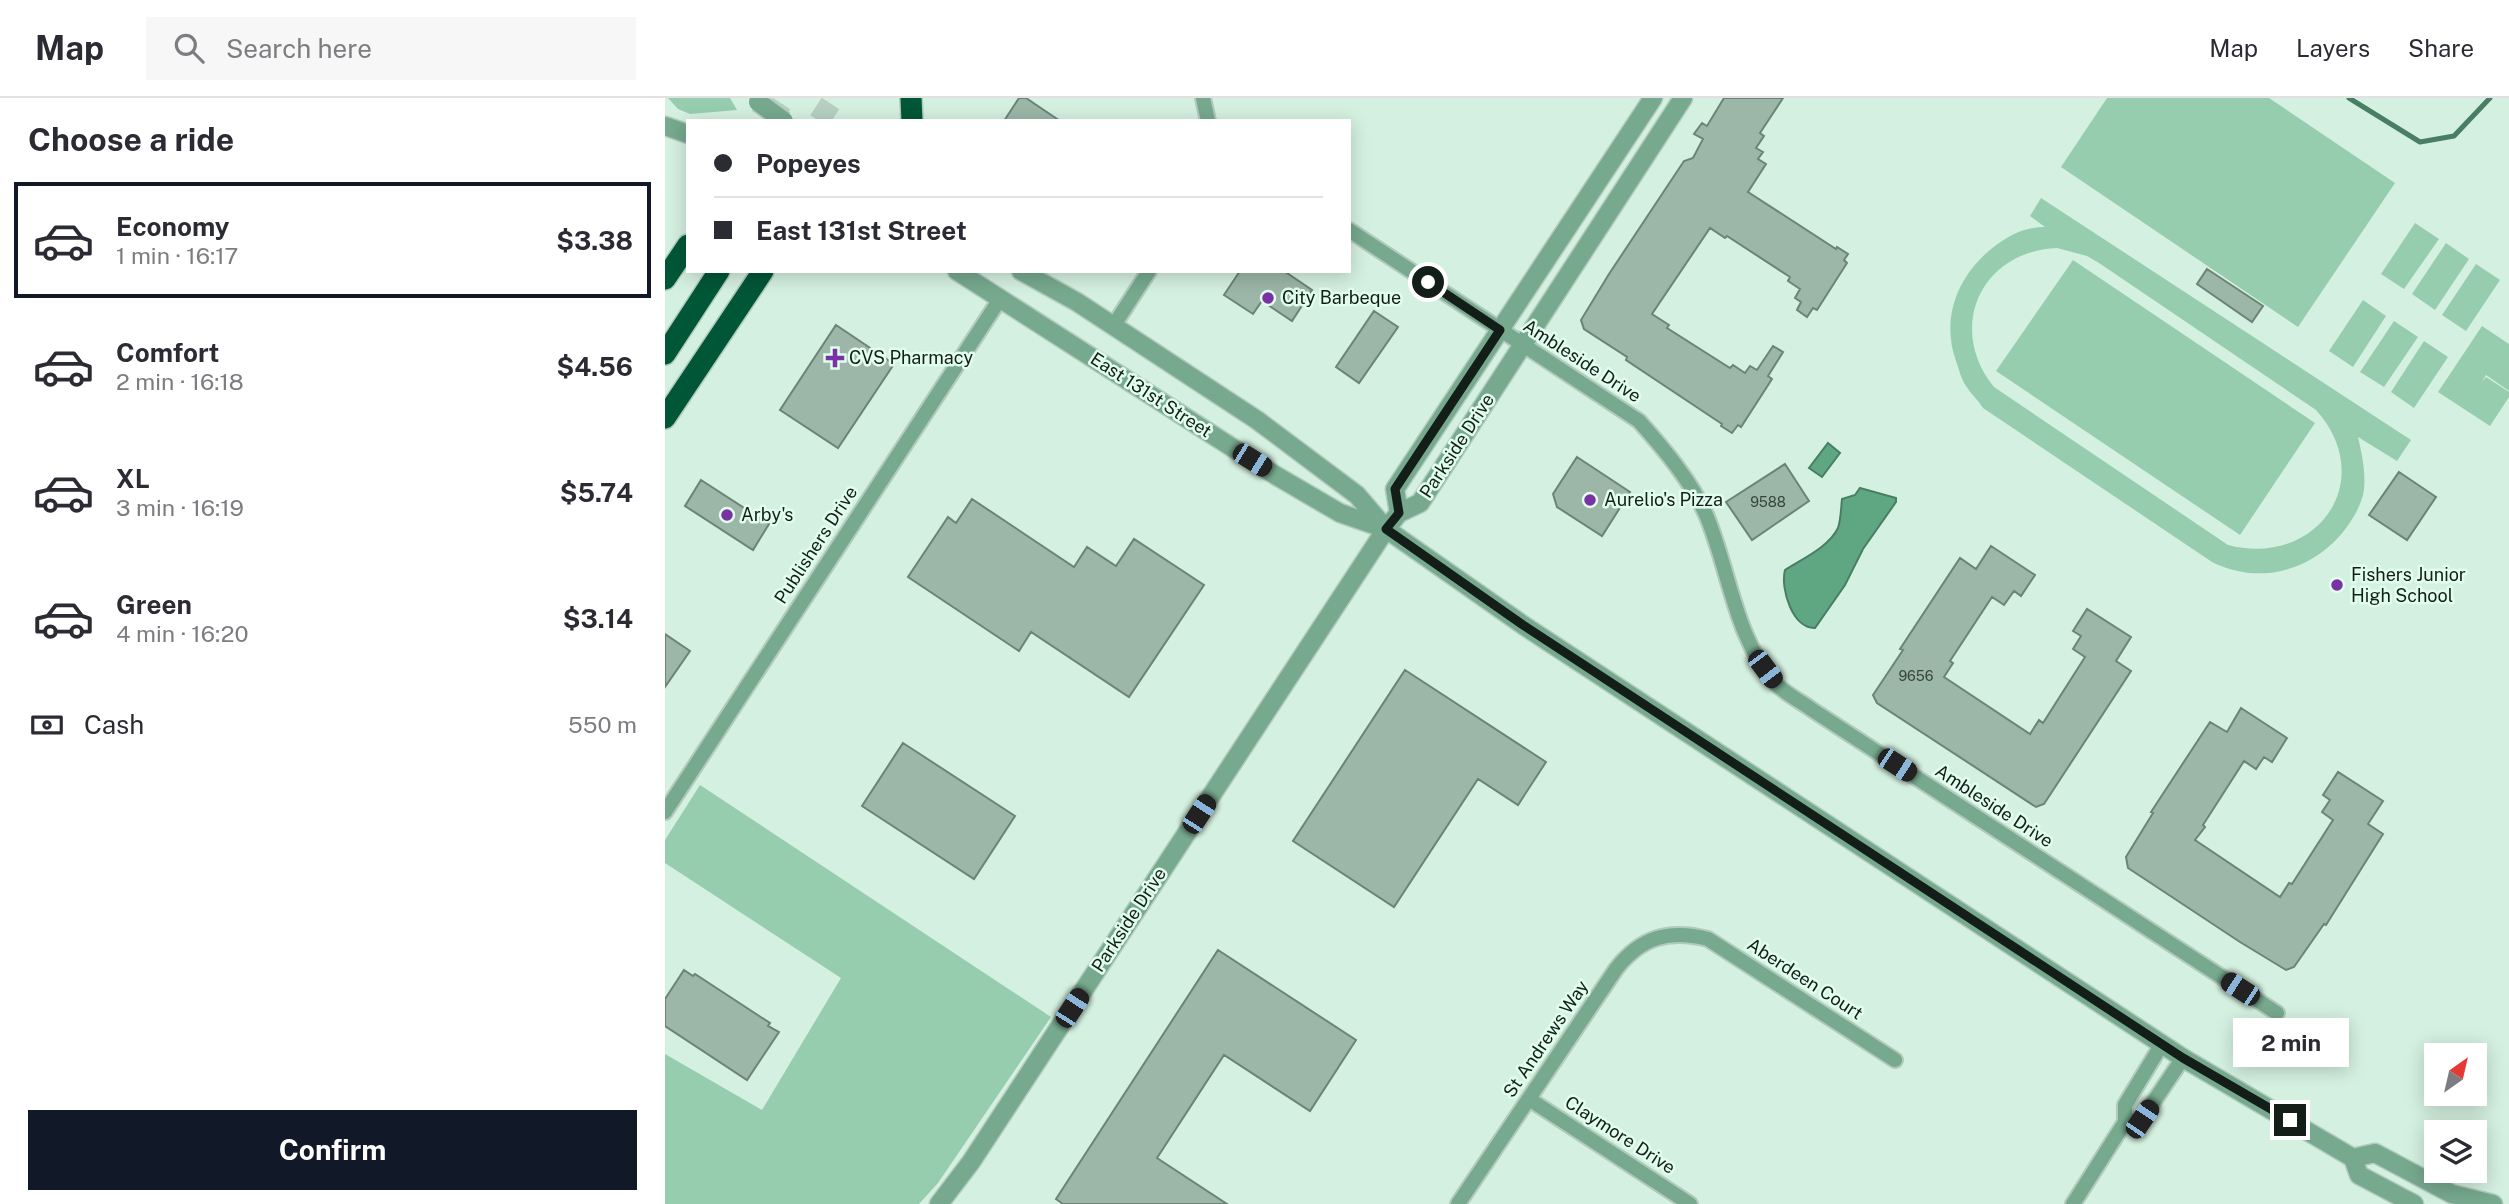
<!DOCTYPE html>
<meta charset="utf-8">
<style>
body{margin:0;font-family:"Public Sans",sans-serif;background:#f7f7f7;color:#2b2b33;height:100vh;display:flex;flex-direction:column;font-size:26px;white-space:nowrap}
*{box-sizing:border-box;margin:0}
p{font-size:23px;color:#7c7c81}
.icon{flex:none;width:38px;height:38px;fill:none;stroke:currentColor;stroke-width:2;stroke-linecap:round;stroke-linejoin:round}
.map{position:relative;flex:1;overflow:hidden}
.drawer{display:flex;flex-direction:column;background:#fff;width:665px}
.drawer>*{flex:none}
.hud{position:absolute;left:21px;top:21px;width:665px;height:154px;border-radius:0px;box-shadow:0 4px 18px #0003;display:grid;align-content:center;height:154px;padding:0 28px;background:#fff}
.needle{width:46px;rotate:34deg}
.buttons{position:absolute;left:1759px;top:945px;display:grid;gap:14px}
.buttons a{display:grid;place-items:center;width:63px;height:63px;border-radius:0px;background:#fff;box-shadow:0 4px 18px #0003;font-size:35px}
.end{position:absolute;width:32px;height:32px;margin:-16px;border:9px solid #141e19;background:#fff;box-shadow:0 0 0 4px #fff}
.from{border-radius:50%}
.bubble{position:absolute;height:49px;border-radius:0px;background:#fff;box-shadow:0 4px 18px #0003;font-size:23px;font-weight:700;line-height:49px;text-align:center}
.car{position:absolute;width:21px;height:42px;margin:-21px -10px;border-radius:9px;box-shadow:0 0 5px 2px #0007;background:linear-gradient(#222 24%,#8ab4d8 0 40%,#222 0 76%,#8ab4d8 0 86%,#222 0)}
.hud b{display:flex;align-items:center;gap:24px;height:66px;font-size:26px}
.hud b+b{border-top:2px solid #e1e1e2}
.hud i{width:18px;height:18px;background:#2b2b33}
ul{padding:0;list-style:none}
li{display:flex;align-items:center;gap:21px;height:116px;margin:0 14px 10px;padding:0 14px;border:4px solid transparent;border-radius:0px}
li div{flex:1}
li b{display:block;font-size:26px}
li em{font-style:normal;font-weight:700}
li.selected{border-color:#111827}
li>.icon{width:63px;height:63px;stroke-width:1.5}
h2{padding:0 28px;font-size:32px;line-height:84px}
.pay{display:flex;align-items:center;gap:18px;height:77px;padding:0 28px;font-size:26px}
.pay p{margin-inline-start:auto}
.action{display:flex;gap:14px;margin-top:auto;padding:14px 28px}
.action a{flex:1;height:80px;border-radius:0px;background:#111827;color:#fff;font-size:28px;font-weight:700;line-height:80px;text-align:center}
header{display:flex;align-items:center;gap:42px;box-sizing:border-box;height:98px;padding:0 35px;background:#fff;border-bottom:2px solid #e1e1e2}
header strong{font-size:33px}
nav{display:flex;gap:38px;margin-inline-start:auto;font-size:24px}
.search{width:490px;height:63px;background:#f7f7f7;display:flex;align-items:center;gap:18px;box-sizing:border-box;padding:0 24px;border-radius:0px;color:#7c7c81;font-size:26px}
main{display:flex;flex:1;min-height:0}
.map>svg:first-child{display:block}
</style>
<header>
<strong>Map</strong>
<div class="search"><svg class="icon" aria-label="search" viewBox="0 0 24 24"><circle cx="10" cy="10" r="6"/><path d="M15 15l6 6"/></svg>Search here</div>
<nav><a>Map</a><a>Layers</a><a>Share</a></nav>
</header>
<main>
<section class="drawer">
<h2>Choose a ride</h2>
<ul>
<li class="selected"><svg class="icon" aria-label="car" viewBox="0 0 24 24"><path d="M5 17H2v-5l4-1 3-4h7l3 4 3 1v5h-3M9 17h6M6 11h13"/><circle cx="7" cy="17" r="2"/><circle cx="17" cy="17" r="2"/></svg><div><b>Economy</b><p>1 min · 16:17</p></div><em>$3.38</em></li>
<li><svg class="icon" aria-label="car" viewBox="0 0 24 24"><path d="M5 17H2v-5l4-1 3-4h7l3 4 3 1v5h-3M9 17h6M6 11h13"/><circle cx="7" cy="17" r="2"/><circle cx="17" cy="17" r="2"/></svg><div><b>Comfort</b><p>2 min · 16:18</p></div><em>$4.56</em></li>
<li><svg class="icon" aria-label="car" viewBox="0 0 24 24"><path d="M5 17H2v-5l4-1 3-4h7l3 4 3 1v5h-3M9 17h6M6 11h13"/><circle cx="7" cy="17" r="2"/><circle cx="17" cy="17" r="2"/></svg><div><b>XL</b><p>3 min · 16:19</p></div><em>$5.74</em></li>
<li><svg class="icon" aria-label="car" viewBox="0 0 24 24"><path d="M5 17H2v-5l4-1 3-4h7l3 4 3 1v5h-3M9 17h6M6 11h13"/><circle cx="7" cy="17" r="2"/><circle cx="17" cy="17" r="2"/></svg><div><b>Green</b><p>4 min · 16:20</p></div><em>$3.14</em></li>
</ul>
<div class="pay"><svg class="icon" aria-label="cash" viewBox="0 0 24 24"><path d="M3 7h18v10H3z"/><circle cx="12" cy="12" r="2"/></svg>Cash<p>550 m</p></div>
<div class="action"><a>Confirm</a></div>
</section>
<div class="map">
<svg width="1844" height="1106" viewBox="0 0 1844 1106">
<rect width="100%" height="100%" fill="#d4f0e0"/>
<path fill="#96cdaf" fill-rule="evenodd" d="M3,0H65L72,12L25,16L13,11Z
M1442,0H1604L1730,85L1633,229L1396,69Z
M1376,100L1746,342L1732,363L1693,339C1697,357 1702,378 1698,397C1695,408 1690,417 1684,426C1653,471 1597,489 1547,464L1318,310C1313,302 1306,296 1301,288C1296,281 1294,271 1291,263C1276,221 1292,179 1326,151C1343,138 1358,129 1380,129L1365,118ZM1392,150L1422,158L1434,165L1651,312C1714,382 1652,470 1563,447L1329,289C1281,230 1316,153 1392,150Z
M1750,125L1774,141L1739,191L1716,176Z
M1781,145L1804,161L1770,212L1747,196Z
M1408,162L1650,325L1575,437L1331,273Z
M1811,166L1835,182L1801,233L1777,217Z
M1698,202L1721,218L1688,269L1664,253Z
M1729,223L1753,239L1719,289L1695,274Z
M1817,228L1844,246V293L1821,277L1817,284L1821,279L1844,294V299L1825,328L1773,294Z
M1759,243L1783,259L1749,310L1726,294Z
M35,687L386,919L273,1085L254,1106H0V956L97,1012L176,880L0,765V742Z"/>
<path fill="#5fa783" stroke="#487e63" stroke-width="2" d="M1163,345L1175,355L1157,379L1144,370Z
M1195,390L1231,400V404L1198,451L1180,487L1150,530C1128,531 1115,491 1120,472C1137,461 1164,449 1173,430C1176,421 1176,410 1177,401L1190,397Z"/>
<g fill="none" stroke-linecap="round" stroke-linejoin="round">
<path stroke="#487e63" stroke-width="5" d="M1684,0L1755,44L1789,38L1825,0"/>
</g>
<path fill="#9cb6a7" stroke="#6b8476" stroke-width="2" d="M354,0H361L395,23H339Z
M1059,0H1118L1095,35L1099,38L1091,50L1098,54L1093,61L1101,66L1083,94L1171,151L1172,149L1183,156L1179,162L1182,165L1152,212L1148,210L1142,219L1132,212L1136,204L1130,200L1135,191L1123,183L1125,179L1062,138L1060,140L1045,130L987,216L1004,227L1002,230L1065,270L1068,267L1080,275L1085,268L1092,272L1108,248L1118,254L1103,278L1107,281L1076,329L1073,327L1067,335L1056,328L1057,326L961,262L962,259L919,231L916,222L944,176L1019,63L1028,60L1038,41L1029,36L1037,25L1042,28Z
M1542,171L1598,208L1587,224L1532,186Z
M575,173H619L647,192L627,223L597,203L588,216L559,197Z
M709,213L733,229L694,285L671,269Z
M171,227L229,266L173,350L115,312Z
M912,359L965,394L937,438L892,409L888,396Z
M1120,366L1144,403L1087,442L1061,404Z
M1734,374L1771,399L1742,442L1704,417Z
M36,382L104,426L88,452L20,408Z
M307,401L409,469L422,449L451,468L469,441L539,487L464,599L366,534L354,553L243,479L283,419L291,425Z
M1326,448L1370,477L1356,498L1349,493L1339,507L1327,499L1285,563L1288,565L1279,579L1365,636L1374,622L1378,625L1420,559L1408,551L1416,538L1408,533L1422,511L1466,539L1451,563L1466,573L1379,706L1371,709L1212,605L1208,597L1238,552L1235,551L1295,460L1311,471Z
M0,536L25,553L0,589Z
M740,572L881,664L853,707L813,681L729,809L628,743Z
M1576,610L1622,640L1607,664L1599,659L1591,671L1579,663L1538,727L1540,729L1530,742L1615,799L1624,785L1627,786L1668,722L1657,714L1665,702L1658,697L1673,674L1718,703L1703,726L1718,736L1661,827L1659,826L1629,869L1621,872L1575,844L1463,770L1461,759L1488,715L1486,714L1545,624L1562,634Z
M238,645L350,718L309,781L197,708Z
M553,852L691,942L645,1013L559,957L492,1060L562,1106H398L391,1101Z
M19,872L28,878L30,876L105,925L103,928L114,934L82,982L0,928V901Z"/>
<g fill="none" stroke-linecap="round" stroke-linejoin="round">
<path stroke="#b7d0c2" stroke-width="21" stroke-dasharray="21 10" stroke-linecap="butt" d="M105,23L120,0
M154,23L169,0"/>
<g stroke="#b1cabc" stroke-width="18">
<path id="minor" d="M538,0L543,23
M684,132L974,323C999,351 1027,384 1042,419C1065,475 1070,540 1111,586C1121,596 1135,603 1146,611L1612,915
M449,227L484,173
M0,714L335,201
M864,1001L1025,1106
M1460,1024L1477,1021L1518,960
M793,1106L951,871C976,839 1004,831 1043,841L1230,962
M1408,1106L1460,1024V1007L1497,946"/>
</g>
<g stroke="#b1cabc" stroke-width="21">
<path id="tertiary" d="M0,28L23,36
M292,173L610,377L675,415L721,431
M356,173L412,204L592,322L692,397L721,431L858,527L1518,960L1688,1060L1694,1077L1749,1106
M734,415L730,391L988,0
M1688,1060L1710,1055L1787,1096L1828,1106
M274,1106L306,1064L721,431L734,415L755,405L1018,0"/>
</g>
<g stroke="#b1cabc" stroke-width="24">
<path id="motorway" d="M246,0L247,23
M0,181L23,147
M0,256L54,173
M0,320L98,173"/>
</g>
<use href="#minor" stroke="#76a98e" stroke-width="14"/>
<use href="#tertiary" stroke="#76a98e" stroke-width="18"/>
<use href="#motorway" stroke="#005737" stroke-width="21"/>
<g stroke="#b1cabc" stroke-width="21" stroke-linecap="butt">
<path id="tertiary-bridge" d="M93,4L119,23"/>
</g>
<use href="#tertiary-bridge" stroke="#76a98e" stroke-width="18"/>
</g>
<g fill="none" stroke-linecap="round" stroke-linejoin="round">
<path stroke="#141e19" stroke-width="9" d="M763,184L835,232L730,391L734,415L721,431L858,527L1518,960L1625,1022"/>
</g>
<g fill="#7a31a3" stroke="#e1fded" stroke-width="2.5">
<circle cx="603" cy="200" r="7"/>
<path d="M166.5 249.5h7v7h7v7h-7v7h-7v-7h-7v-7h7z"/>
<circle cx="925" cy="402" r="7"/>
<circle cx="62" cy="417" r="7"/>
<circle cx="1672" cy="487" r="7"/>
</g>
<g text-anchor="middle" stroke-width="5" stroke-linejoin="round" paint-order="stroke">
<g font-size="14" fill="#36443c">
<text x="1103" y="409">9588</text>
<text x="1251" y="583">9656</text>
</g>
<g font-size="18" fill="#141e19" stroke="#e1fded" text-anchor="start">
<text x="617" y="206">City Barbeque</text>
<text x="184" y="266">CVS Pharmacy</text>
<text x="939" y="408">Aurelio's Pizza</text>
<text x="76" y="423">Arby's</text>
<text x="1686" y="483">Fishers Junior<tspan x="1686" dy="21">High School</tspan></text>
</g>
<g font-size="18" fill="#141e19" stroke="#e1fded">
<text transform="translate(917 263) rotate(33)" y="6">Ambleside Drive</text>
<text transform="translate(486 297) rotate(33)" y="6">East 131st Street</text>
<text transform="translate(792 348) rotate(-57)" y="6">Parkside Drive</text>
<text transform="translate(151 447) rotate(-57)" y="6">Publishers Drive</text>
<text transform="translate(1329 708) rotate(33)" y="6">Ambleside Drive</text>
<text transform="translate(464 822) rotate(-57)" y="6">Parkside Drive</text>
<text transform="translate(1140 881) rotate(33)" y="6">Aberdeen Court</text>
<text transform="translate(881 941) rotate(-56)" y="6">St Andrews Way</text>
<text transform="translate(955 1037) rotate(33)" y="6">Claymore Drive</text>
</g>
</g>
</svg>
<div class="buttons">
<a><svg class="needle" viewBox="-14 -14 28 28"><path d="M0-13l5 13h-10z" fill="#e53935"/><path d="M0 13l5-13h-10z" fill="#7c7c81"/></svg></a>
<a><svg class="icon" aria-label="layers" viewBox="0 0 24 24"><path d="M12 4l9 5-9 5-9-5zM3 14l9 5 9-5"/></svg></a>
</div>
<i class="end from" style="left:763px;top:184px"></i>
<i class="end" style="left:1625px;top:1022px"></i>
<div class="bubble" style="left:1568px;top:920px;width:116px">2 min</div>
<i class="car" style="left:587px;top:362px;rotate:122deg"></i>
<i class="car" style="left:1100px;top:571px;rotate:143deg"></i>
<i class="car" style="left:1232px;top:667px;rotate:123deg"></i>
<i class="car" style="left:534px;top:716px;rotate:33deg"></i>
<i class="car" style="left:1575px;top:891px;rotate:303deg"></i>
<i class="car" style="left:407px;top:910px;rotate:33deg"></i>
<i class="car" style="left:1477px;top:1021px;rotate:34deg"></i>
<div class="hud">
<b><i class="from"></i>Popeyes</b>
<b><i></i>East 131st Street</b>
</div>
</div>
</main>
